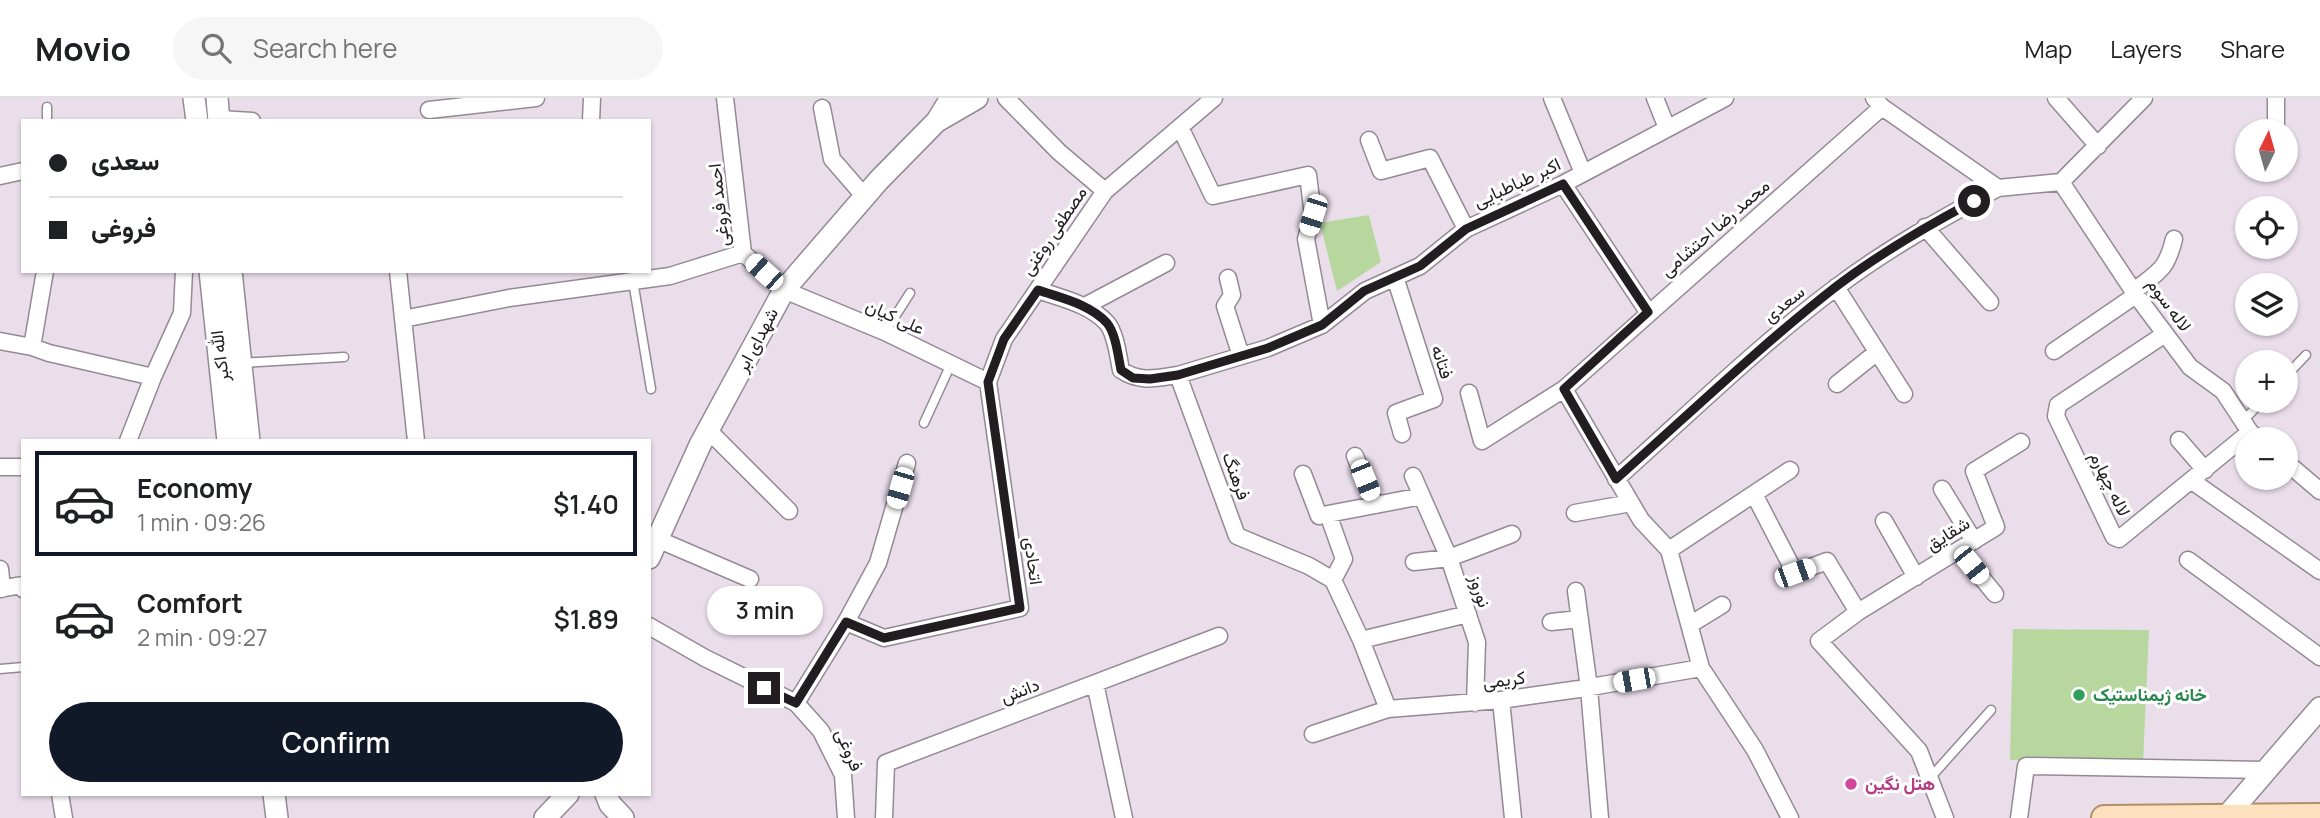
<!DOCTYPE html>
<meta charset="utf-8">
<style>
body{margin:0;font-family:Manrope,Vazirmatn,sans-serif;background:#f6f6f6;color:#202124;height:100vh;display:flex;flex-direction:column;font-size:26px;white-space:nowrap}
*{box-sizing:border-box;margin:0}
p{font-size:23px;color:#757577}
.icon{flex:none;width:38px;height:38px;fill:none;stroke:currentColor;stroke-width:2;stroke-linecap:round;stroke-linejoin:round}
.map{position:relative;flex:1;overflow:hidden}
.details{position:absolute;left:21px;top:341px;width:630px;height:357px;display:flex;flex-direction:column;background:#fff;border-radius:0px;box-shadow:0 2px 5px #0004}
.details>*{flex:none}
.hud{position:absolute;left:21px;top:21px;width:630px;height:154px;border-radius:0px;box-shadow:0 2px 5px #0004;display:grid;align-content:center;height:154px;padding:0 28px;background:#fff}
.needle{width:46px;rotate:5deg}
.controls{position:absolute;left:2235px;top:21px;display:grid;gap:14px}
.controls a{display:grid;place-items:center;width:63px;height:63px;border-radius:50%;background:#fff;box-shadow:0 2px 5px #0004;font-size:35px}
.end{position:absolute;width:32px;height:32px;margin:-16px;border:9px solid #211d21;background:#fff;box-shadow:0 0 0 4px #fff}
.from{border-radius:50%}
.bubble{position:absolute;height:49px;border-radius:24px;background:#fff;box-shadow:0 2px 5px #0004;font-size:23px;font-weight:600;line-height:49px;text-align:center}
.car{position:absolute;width:21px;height:42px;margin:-21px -10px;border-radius:9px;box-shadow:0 0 5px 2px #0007;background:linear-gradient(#fff 24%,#345 0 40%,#fff 0 76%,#345 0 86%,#fff 0)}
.hud b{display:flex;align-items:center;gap:24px;height:66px;font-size:26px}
.hud b+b{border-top:2px solid #e0e0e0}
.hud i{width:18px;height:18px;background:#202124}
ul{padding:12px 0 0;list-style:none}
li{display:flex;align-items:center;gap:21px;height:105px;margin:0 14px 10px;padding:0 14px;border:4px solid transparent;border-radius:0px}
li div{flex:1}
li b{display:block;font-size:26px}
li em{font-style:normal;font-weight:600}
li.on{border-color:#111827}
li>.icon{width:63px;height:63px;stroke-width:1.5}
.primary-button{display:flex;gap:14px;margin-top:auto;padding:14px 28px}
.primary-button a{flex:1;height:80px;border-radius:42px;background:#111827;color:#fff;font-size:28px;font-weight:600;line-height:80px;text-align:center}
header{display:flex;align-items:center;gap:42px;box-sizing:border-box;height:98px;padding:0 35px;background:#fff;border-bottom:2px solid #e0e0e0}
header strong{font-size:33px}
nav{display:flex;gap:38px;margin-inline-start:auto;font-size:24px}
.search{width:490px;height:63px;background:#f6f6f6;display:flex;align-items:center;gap:18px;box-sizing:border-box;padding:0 24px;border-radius:38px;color:#757577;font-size:26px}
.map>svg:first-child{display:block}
</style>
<header>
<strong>Movio</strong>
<div class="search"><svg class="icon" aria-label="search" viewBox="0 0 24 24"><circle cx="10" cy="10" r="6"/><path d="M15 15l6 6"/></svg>Search here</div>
<nav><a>Map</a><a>Layers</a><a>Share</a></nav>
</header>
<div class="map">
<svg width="2320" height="720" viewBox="0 0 2320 720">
<rect width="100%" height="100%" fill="#eadeeb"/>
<path fill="#b8d79e" d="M1369,117L1381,164L1337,193L1320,125Z
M2013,531L2149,532L2143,664L2010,662Z"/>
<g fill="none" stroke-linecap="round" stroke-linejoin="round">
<g stroke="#958996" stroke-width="11">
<path id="lane" d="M47,9V23
M633,183L651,291
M885,234L910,195
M241,265L344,259
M2286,278L2306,257
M2243,323L2262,303
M924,325L951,266
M0,571L23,569
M1930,680L1991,612"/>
</g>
<g stroke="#958996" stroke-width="19">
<path id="street" d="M725,0L743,155L784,192L885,234L988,284
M1006,0L1059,54L1105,93
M1552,0L1583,75
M1655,0L1667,30
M1874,0L1882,9L1998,90L2061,84L2144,0
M2056,0L2098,48
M822,10L832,61L865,99
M429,12L536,0
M219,21L252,23
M591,23L592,0
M1180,29L1213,98L1308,77L1313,117L1306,141L1322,227
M2276,33V0
M1369,42L1381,73L1430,60L1466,131
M0,78L23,73
M2061,84L2136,197L2190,269L2223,293L2250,334L2259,341
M1563,86L1648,214
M1925,129L1990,204
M398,173L416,343
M1395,179L1434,301L1396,315L1402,336
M1228,180L1232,197L1225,208L1241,258
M1836,189L1904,296
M1038,192C1060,200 1090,206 1107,225C1116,236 1118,258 1121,272C1140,285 1157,280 1178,277L1237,438L1309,468L1333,482L1361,542L1388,611
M2134,193C2159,173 2166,173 2174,141
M1085,208L1166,165
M403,221L509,200L670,178L743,155
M2165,236L2058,307L2056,318L2114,439L2119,441L2250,334
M0,243L32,249L49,255L153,279
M32,249L45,173
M2054,253L2136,197
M1178,277L1268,250L1322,227L1365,193L1420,168L1466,131L1563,86L1725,0
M1837,286L1876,255
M1564,291L1641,422L1669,452L1701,570L1755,652L1790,720
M1469,295L1482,343L1564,291L1882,9
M708,332L789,413
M2179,342L2205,372
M128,343L153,279L182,215L184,173
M1355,358L1375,407
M2286,364L2320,393
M0,369H23
M1303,376L1319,418
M1413,378L1449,460L1477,544L1475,605
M1616,381C1688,317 1757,249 1834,191C1885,152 1941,121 1998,90
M2192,383L2320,473
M1942,391L1974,443
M1754,396L1795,475L1827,463L1858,514
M1575,415L1631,405
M1884,423L1916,479
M657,441L750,481
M1669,452L1790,372
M1959,452L1995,496
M2188,462L2320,559
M1414,464L1449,460L1512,436
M0,471L2,491
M1333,482L1344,461L1328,416L1422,398
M0,491L22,487L23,491
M1576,493L1589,590L1600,720
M846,524L884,540L1020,510L988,284L1004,241L1105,93L1214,0
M1551,524L1580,521
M1691,526L1722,507
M649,528L705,560L796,605L821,633L843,677L846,720
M1361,542L1468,516
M1095,585L1124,720
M1501,602L1513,720
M796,605L846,524L878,465L907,365
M1313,636L1388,611L1501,602L1579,591L1701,570
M60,696L64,720
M884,720L886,665L1219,538
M1945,720L1919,653L1819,543L1858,514L1996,429L1974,373L2021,344
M2019,720L2026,668L2265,672"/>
</g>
<g stroke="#958996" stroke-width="24">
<path id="secondary" d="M194,0L197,23
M217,0L219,23
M939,22L977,0
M210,173L228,343
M231,173L249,343
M649,460L700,347L784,192L879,82L937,23L951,0
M274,696L277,720
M606,696L610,706L623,720
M2226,719L2320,610
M545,720L568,696"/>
</g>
<g stroke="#af8f6a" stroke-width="28">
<path id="primary" d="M2104,720L2320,718"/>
</g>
<use href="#lane" stroke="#fff" stroke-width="8"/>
<use href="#street" stroke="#fff" stroke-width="16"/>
<use href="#secondary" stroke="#fff" stroke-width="21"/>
<use href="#primary" stroke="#fde1be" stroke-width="24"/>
</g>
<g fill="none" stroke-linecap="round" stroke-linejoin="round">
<path stroke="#211d21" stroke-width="9" d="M764,590L796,605L846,524L884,540L1020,510L988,284L1004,241L1038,192C1061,200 1090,206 1107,225C1116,236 1118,258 1121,272L1133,280L1150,281L1178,277L1268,250L1322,227L1364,193L1420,168L1466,131L1563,86L1648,214L1564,291L1616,381C1688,317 1758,250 1833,191C1877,157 1925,129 1974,103"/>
</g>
<circle fill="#2e9e5b" stroke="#fff" stroke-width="2.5" cx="2079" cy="597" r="7"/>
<circle fill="#d1479c" stroke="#fff" stroke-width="2.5" cx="1851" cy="686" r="7"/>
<g text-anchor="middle" stroke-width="6" stroke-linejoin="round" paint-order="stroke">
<g font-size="18" fill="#211d21" stroke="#fff">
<text transform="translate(1517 85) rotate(-25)" y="6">اکبر طباطبایی</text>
<text transform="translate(719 107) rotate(-96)" y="6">احمد فروغی</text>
<text transform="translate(1715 130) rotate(-41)" y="6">محمد رضا احتشامی</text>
<text transform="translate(1054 133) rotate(-56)" y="6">مصطفی روغنی</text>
<text transform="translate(1784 206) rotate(-39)" y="6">سعدی</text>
<text transform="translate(2169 207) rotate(54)" y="6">لاله سوم</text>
<text transform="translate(895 219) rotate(24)" y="6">علی کیان</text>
<text transform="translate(757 242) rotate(-62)" y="6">شهدای ابر</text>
<text transform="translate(220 258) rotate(-97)" y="6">الله اکبر</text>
<text transform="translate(1442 264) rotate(72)" y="6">فتانه</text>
<text transform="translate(1236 378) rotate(70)" y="6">فرهنگ</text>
<text transform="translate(2110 386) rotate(64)" y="6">لاله چهارم</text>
<text transform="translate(1948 436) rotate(-32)" y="6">شقایق</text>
<text transform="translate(1033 463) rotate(82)" y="6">اتحادی</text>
<text transform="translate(1480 493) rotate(72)" y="6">نوروز</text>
<text transform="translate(1504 582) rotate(-7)" y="6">کریمی</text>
<text transform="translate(1020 593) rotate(-21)" y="6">دانش</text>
<text transform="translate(849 652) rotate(67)" y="6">فروغی</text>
</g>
<g font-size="18" font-weight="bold" fill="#27864d" stroke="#fff" text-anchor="start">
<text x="2093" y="603">خانه ژیمناستیک</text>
</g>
<g font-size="18" font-weight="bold" fill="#b23c85" stroke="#fff" text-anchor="start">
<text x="1865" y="692">هتل نگین</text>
</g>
</g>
</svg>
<div class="controls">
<a><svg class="needle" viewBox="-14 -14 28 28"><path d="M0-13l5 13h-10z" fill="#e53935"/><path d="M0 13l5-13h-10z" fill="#757577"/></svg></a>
<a><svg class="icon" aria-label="locate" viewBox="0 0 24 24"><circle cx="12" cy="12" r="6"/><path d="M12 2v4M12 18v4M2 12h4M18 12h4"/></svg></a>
<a><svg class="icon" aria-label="layers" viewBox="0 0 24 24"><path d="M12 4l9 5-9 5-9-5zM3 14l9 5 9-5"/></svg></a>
<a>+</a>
<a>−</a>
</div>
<i class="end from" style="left:1974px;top:103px"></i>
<i class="end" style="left:764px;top:590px"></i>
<div class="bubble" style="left:707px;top:488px;width:116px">3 min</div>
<i class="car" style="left:1313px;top:117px;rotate:198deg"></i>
<i class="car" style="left:764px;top:174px;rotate:312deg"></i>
<i class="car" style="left:1365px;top:382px;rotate:158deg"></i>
<i class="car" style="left:900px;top:390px;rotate:196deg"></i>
<i class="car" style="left:1971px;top:467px;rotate:141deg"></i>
<i class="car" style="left:1795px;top:475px;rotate:70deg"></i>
<i class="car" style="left:1634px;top:582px;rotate:260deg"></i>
<div class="hud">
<b><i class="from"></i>سعدی</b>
<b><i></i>فروغی</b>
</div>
<section class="details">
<ul>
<li class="on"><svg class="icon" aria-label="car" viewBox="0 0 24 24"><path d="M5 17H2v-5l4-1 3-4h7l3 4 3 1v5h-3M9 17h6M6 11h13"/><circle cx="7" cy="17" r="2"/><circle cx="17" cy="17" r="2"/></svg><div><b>Economy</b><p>1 min · 09:26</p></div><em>$1.40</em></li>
<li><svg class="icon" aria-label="car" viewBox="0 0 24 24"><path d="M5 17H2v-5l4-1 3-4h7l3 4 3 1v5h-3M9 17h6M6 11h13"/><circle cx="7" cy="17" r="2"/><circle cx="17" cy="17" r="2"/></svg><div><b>Comfort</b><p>2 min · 09:27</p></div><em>$1.89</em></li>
</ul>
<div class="primary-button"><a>Confirm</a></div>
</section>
</div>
